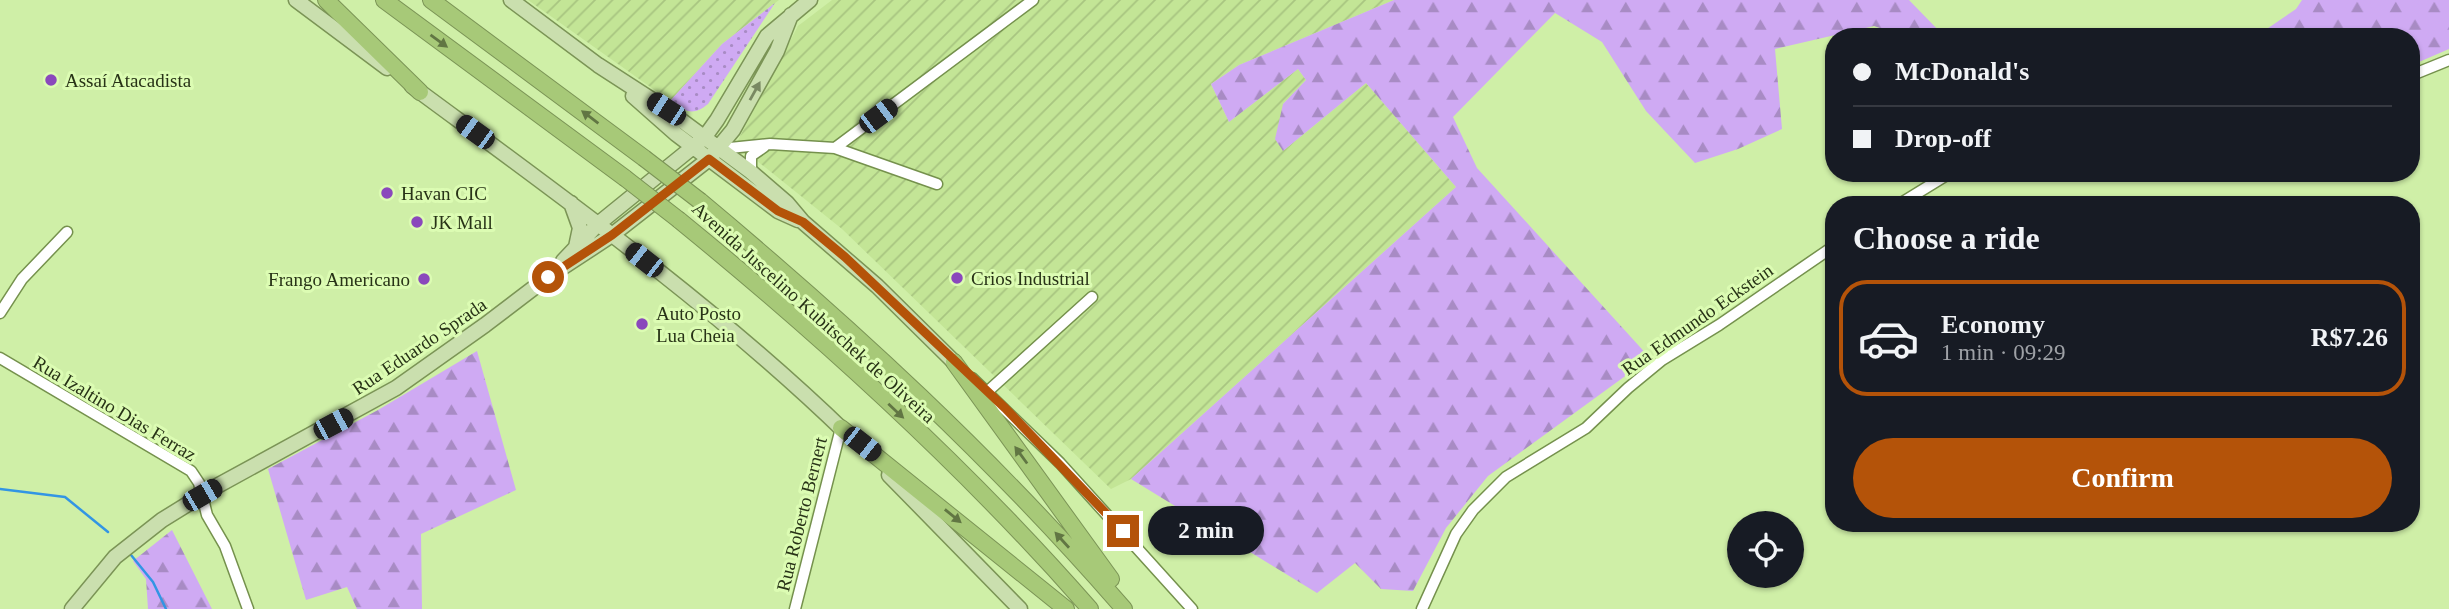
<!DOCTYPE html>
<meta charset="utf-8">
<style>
body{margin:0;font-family:Georgia,serif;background:#242831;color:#f1f3f6;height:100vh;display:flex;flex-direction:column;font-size:26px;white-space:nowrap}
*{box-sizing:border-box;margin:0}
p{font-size:23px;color:#9ea1a6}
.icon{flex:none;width:38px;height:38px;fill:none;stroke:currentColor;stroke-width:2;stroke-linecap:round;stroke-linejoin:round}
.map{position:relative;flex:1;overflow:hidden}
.side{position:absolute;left:1825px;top:196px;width:595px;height:336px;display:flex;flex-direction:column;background:#171b24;border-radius:28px;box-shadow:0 2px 5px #0004}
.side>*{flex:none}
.top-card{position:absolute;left:1825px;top:28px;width:595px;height:154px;border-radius:28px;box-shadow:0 2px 5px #0004;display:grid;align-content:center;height:154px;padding:0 28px;background:#171b24}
.fabs{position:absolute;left:1727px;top:511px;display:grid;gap:14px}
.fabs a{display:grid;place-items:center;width:77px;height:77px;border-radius:50%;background:#171b24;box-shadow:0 2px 5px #0004;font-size:35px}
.end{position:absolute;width:32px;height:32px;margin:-16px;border:9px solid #b45309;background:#fff;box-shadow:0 0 0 4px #fff}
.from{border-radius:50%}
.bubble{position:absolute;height:49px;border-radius:24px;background:#171b24;box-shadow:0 2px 5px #0004;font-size:23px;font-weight:600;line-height:49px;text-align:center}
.car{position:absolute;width:21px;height:42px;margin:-21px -10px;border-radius:9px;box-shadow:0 0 5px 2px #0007;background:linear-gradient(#222 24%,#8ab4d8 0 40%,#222 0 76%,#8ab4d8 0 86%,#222 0)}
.top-card b{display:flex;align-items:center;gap:24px;height:66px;font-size:26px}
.top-card b+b{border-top:2px solid #363941}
.top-card i{width:18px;height:18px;background:#f1f3f6}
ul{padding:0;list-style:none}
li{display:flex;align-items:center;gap:21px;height:116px;margin:0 14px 10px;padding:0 14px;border:4px solid transparent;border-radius:28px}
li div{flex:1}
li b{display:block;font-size:26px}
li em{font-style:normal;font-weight:600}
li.active{border-color:#b45309}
li>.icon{width:63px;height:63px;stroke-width:1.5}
h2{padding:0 28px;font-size:32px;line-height:84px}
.cta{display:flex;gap:14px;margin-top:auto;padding:14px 28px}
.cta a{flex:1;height:80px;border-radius:42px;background:#b45309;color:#fff;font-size:28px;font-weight:600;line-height:80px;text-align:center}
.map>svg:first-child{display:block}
</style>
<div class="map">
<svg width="2449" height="609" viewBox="0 0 2449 609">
<defs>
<pattern id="industrial-furrows" width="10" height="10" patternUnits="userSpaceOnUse" patternTransform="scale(1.75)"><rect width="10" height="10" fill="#c3e596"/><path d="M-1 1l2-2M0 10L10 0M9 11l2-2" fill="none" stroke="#a8c581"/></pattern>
<pattern id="forest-firs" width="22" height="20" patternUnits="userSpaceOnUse" patternTransform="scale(1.75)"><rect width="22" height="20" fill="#cfaaf3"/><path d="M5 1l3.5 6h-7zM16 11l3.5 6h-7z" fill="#a88bc4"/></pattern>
<pattern id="park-dots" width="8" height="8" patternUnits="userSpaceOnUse" patternTransform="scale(1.75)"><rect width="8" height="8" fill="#cfaaf3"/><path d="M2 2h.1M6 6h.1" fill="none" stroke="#a88bc4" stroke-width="1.8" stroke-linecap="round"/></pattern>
</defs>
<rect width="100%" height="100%" fill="#cfefa7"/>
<path fill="url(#industrial-furrows)" d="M528,0H779L722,44L670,101Z
M832,0H1394L1239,65L1211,84L1229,122L1298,69L1306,80L1283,104V151L1366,83L1456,187L1131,479L1111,489L842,229L736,144L798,26Z"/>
<path fill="url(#forest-firs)" d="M1394,0H1909L1945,37H1907L1874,26L1775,49L1782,129L1738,149L1695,163L1646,111L1602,42L1555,13L1453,117L1477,168L1650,358L1488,476L1446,528L1413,591L1381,589L1355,563L1317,593L1131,479L1456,187L1366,83L1283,151L1275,139L1283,104L1306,80L1298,69L1229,122L1211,84L1239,65Z
M2302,0H2449V49L2412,65V37H2255L2296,9Z
M477,351L516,490L421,534L422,609H357L347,587L306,600L268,469L378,410Z
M172,530L212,609H148L146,579L133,561Z"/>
<path fill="url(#park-dots)" d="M775,3L708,104C692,117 686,111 670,101L722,44Z"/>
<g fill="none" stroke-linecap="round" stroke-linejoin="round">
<path stroke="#3295e4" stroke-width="2.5" d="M0,489L65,497L108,532
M131,555L153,582L166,609"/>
<g stroke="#75914d" stroke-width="13">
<path id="minor" d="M2412,75L2449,60
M835,148L1033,0
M720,149L770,144L835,148L937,184
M751,172V156L764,147
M1898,205L1950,173
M0,313L22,279L67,232
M0,358L191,471L199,483L207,515L225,546L248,609
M972,378L1060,463L1192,609
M987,392L1092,297
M795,609L841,428
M1422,609L1456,534L1473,510L1506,477L1586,428L1628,388L1662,360L1719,325L1834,246"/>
</g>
<g stroke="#7b9456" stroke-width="17">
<path id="major" d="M296,0L387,68
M511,0L598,65L666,109L751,172L787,203L803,222L877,286L954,362
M412,86C561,196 714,305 847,434
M633,96L676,134L778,211L798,220
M571,203L580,228L576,247
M563,261L598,224L704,138L717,120L767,36L810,0
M889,475L1020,609
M72,609L115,557L162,520L217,486L396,388L485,325L548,277L612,235L709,159L733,130L777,51L791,15"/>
</g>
<g stroke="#7b9456" stroke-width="18">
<path id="highway" d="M326,0L420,92
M384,0L625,178
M431,0L644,158
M700,201C851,327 995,460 1124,609
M679,220C825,339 966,467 1090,609
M954,362L1111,579
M841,428L1066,609"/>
</g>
<use href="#minor" stroke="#fff" stroke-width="10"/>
<use href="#major" stroke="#cadfae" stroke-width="14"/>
<use href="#highway" stroke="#a7c978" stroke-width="16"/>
<g stroke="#7b9456" stroke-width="18" stroke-linecap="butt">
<path id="highway-bridge" d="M644,158L700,201
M625,178L679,220"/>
</g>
<use href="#highway-bridge" stroke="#a7c978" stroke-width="16"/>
</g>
<defs><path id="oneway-solid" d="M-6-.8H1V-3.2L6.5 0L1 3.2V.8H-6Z" transform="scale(1.75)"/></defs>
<g fill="#617643">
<use href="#oneway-solid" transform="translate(439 41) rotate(36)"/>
<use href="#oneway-solid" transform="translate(590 117) rotate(-143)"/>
<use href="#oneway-solid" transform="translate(896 411) rotate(43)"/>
<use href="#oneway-solid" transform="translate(1021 455) rotate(-126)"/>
<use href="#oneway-solid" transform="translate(953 516) rotate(39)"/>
<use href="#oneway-solid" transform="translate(1062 540) rotate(-132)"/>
</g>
<use fill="#798962" href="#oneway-solid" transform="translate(755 91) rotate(-61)"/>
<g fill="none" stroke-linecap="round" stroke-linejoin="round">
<path stroke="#b45309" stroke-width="9" d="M548,277L612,235L709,159L778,211L803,222L845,257L1005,408L1123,531"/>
</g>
<g fill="#8a48bc" stroke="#dcfcb3" stroke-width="2.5">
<circle cx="51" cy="80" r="7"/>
<circle cx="387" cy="193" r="7"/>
<circle cx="417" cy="222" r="7"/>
<circle cx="957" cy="278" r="7"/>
<circle cx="424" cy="279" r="7"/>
<circle cx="642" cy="324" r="7"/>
</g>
<g text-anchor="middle" stroke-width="6" stroke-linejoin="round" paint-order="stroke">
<g font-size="19" fill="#283317" stroke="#dcfcb3" text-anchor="start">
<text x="65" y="87">Assaí Atacadista</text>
<text x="401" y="200">Havan CIC</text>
<text x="431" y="229">JK Mall</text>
<text x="971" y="285">Crios Industrial</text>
<text x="410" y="286" text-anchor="end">Frango Americano</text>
<text x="656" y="320">Auto Posto<tspan x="656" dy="22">Lua Cheia</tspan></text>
</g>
<g font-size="19" fill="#283317" stroke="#dcfcb3">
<text transform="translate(814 312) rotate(42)" y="7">Avenida Juscelino Kubitschek de Oliveira</text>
<text transform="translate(1697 319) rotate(-35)" y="7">Rua Edmundo Eckstein</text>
<text transform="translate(419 346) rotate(-34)" y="7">Rua Eduardo Sprada</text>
<text transform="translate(115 408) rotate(31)" y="7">Rua Izaltino Dias Ferraz</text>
<text transform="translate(801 514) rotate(-76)" y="7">Rua Roberto Bernert</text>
</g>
</g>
</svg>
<div class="fabs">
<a><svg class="icon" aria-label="locate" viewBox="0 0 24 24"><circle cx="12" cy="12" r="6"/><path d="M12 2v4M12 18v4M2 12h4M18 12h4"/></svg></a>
</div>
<i class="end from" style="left:548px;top:277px"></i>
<i class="end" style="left:1123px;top:531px"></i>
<div class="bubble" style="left:1148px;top:506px;width:116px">2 min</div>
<i class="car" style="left:666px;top:109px;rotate:303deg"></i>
<i class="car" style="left:878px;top:116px;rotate:53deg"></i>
<i class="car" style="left:475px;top:132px;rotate:306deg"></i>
<i class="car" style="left:644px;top:260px;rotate:308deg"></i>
<i class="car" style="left:333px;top:424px;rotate:62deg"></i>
<i class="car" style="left:862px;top:444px;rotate:128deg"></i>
<i class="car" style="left:202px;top:495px;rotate:60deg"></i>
<div class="top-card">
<b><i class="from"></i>McDonald's</b>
<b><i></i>Drop-off</b>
</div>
<section class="side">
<h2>Choose a ride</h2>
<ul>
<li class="active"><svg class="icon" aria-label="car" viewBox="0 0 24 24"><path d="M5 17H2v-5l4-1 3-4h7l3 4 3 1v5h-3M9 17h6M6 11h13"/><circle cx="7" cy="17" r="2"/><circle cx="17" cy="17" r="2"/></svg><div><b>Economy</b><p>1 min · 09:29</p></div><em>R$7.26</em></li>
</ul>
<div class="cta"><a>Confirm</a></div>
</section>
</div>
